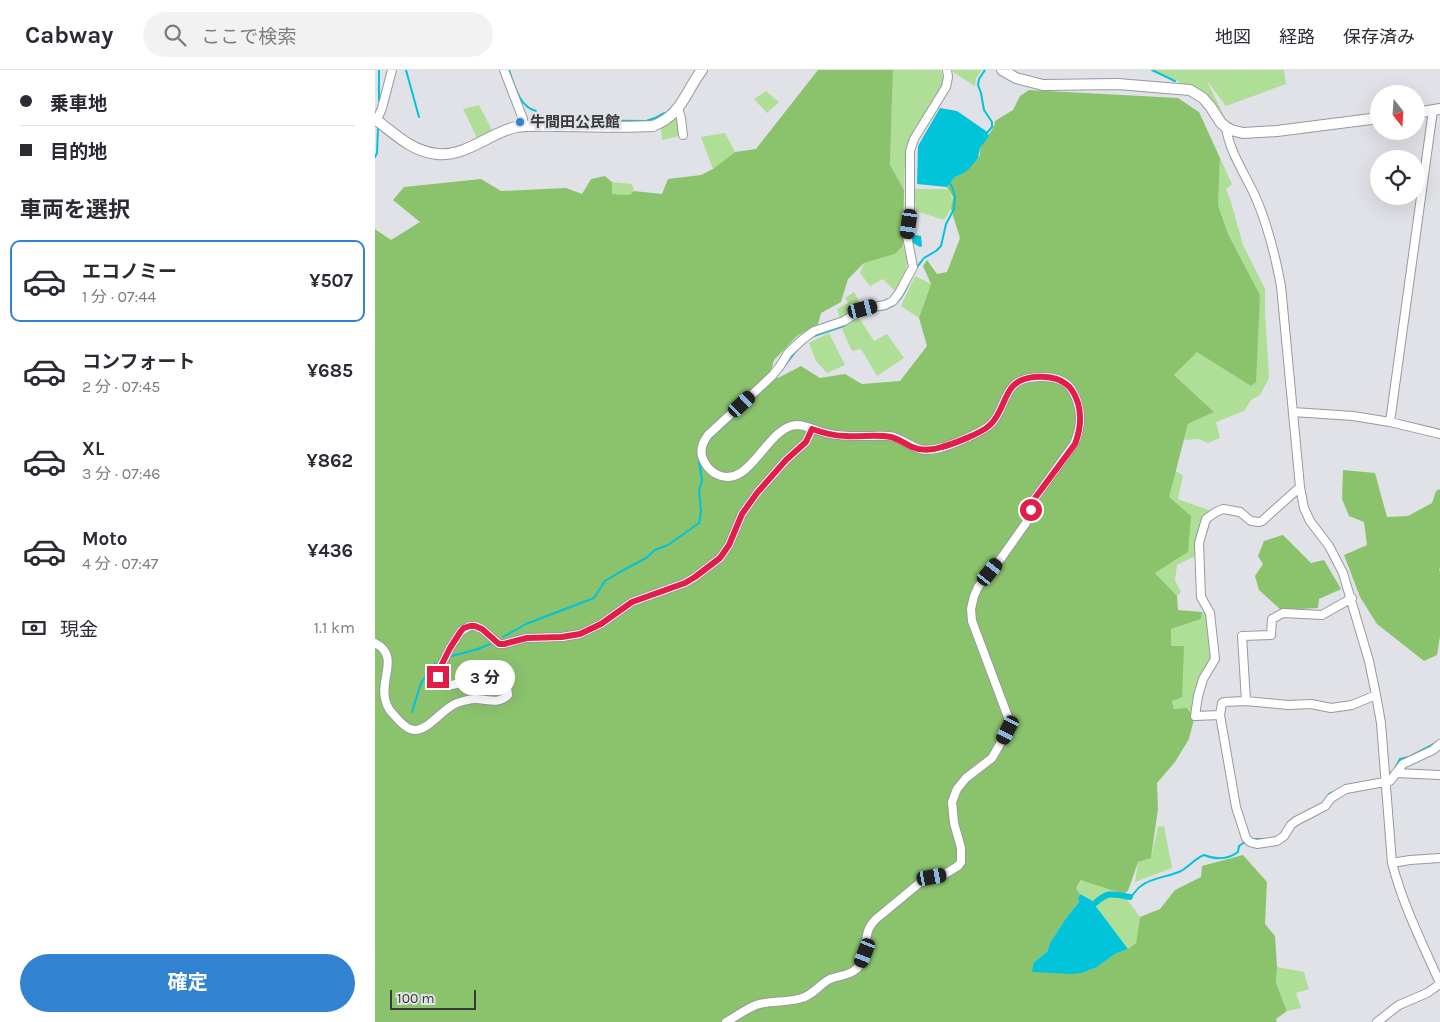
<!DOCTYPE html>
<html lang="ja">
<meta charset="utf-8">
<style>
body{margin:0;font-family:Karla,"Noto Sans JP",sans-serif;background:#f2f2f3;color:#2b2b33;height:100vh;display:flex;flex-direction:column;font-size:19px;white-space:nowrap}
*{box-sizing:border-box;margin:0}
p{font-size:16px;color:#7c7c81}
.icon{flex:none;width:28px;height:28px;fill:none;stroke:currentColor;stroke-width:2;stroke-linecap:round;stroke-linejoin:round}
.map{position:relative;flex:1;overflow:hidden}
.drawer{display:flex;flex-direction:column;background:#fff;width:375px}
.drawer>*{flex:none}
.hud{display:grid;align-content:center;height:110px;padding:0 20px;background:#fff}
.needle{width:32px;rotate:163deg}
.tools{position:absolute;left:995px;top:15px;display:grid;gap:10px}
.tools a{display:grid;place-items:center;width:55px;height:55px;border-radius:50%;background:#fff;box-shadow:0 5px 20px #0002;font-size:25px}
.scale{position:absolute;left:15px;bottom:12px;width:86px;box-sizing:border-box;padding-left:5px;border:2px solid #38393b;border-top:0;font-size:14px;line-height:18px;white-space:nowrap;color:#38393b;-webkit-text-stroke:4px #e1e2e7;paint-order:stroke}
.end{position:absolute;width:22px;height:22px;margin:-11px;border:6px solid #e11d48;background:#fff;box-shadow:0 0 0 2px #fff}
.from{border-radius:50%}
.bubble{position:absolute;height:35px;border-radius:18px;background:#fff;box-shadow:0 5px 20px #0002;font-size:16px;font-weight:700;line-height:35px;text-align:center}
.car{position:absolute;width:15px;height:30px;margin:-15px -8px;border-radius:6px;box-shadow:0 0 4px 1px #0007;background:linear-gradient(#222 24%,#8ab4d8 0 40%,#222 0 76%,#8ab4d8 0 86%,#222 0)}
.hud b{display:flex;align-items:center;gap:18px;height:48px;font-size:19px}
.hud b+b{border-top:1px solid #e1e1e2}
.hud i{width:12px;height:12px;background:#2b2b33}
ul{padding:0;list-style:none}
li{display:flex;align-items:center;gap:15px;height:82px;margin:0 10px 8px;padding:0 10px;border:2px solid transparent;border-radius:10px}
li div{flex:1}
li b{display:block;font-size:19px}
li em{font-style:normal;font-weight:700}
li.active{border-color:#3183d2}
li>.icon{width:45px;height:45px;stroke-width:1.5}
h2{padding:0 20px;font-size:22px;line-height:60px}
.pay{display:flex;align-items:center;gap:12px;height:55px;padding:0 20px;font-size:19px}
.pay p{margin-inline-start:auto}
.action{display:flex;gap:10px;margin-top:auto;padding:10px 20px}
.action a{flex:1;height:58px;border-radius:30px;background:#3183d2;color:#fff;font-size:20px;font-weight:700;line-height:58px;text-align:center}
header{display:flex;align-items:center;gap:30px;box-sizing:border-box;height:70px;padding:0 25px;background:#fff;border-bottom:1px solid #e1e1e2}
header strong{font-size:24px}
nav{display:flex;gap:28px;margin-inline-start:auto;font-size:18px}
.search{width:350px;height:45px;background:#f2f2f3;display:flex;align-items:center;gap:12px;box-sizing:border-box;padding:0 18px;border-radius:28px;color:#7c7c81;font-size:19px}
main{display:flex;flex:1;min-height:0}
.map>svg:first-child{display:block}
</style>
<header>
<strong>Cabway</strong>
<div class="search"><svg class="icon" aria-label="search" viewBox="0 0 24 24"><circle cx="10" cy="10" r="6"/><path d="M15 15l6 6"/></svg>ここで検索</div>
<nav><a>地図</a><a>経路</a><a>保存済み</a></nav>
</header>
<main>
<section class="drawer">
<div class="hud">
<b><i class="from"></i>乗車地</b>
<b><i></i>目的地</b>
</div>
<h2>車両を選択</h2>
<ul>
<li class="active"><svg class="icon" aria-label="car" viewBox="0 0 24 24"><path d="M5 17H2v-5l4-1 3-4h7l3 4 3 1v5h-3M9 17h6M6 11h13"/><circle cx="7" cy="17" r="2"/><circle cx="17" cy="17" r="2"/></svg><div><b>エコノミー</b><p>1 分 · 07:44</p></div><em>¥507</em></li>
<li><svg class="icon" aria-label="car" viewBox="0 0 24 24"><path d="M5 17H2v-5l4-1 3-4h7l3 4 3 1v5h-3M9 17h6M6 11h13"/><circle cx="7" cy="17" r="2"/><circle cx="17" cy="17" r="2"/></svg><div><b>コンフォート</b><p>2 分 · 07:45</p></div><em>¥685</em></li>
<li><svg class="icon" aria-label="car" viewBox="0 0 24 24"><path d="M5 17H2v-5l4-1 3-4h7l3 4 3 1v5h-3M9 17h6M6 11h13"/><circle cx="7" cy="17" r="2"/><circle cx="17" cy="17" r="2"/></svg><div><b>XL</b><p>3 分 · 07:46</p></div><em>¥862</em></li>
<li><svg class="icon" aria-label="car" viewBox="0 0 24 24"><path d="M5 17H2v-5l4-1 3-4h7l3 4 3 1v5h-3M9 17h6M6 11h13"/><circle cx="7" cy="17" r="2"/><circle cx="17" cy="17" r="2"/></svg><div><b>Moto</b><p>4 分 · 07:47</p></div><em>¥436</em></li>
</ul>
<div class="pay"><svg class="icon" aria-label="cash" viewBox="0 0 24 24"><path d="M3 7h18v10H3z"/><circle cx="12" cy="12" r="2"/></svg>現金<p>1.1 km</p></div>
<div class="action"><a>確定</a></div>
</section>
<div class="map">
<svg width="1065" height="952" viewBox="0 0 1065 952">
<rect width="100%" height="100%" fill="#e1e2e7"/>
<path fill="#afde96" d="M518,0H566C576,23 543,49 535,69C529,85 530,103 529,120L515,96Z
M578,0H607L601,8L600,16L578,2Z
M778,0H909L911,14L851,36L832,11L851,50L845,44L835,28L826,20L807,15L803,11Z
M391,21L404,32L392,43L379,29Z
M104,35L118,62L103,70L88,39Z
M304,47V66L287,70L286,58Z
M350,63L360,82L338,99L326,67Z
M845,88L857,114L851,119L856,132L868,175L890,219V242L894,308L885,325L876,330L869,341L841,352L845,368L833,373L824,369L809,370L813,354L839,342L799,305L822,281L876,316L885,225L853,164L843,135Z
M237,112L257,114L259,121L255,125L236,124Z
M539,119H573C581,133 577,138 569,150L541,141Z
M528,176C537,196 529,204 520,221L508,209L495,216L485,203L489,193L520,184Z
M540,206L556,214L544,248L526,236Z
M479,222L487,236L465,249L462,239L473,233L470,228Z
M484,248L499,271L512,264L529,288L502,306L486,279L477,281L467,259Z
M454,263L470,295L452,303L441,291L434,273Z
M800,401L808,405L803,429L836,441L826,452L820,486L802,495L800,510L806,522L802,526L780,503L813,482L793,427Z
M827,542L833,543L838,589L819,649L799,639L797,631L808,576H796V559L826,549Z
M789,756L797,798L760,812L763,792L776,788L783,757Z
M707,810L748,824L765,847L761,873L753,879L716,831L705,824L701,818Z
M902,897L929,902L934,919L921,923L926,938L912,941L901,913Z"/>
<path fill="#8bc26c" d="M443,0H518L515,95L529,120L528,176L520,184L489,193L473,209L466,232L446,243L443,254L422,266L399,290L395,304L403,308L426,296L445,308L470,304L487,314L525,311L552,276L544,248L556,214L548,196L552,190L562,204L572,202L585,168L576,139L578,127L572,117L580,107L587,104L605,85C603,72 619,64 620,51L638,40L645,26L654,20L803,28L824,42L845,88L843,135L853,164L885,225L881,312L876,316L822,282L799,305L839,342L813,354L794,427L816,446L813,482L780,503L802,526L803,540L827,542L826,549L796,559V576H809L807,627L797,631L799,639L812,638L819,649L814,669L800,692L782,713L783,739L776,788L763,792L753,821L748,824L706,810L701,818L705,824L703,829L704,832L689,851L675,873L672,882L659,892L722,897L740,884L753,879L761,873L765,847L785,839L800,820L826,807L827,796L868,785L892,812L890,854L900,866L902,897L901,913L912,941L901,949L902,952H0V159L16,170L45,152L18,130L29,117L106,109L126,121L191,118L207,124L216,109L230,106L237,112V124L255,125L259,121L287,124L293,109L326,105L338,99L360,82L381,79Z
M968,400L1000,403L1012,447L1033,446L1057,433L1061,421L1065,419V498L1064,500L1065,501V566L1062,585L1049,591L1002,554L985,527L969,485L992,475L989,452L974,446L967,429Z
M908,465L936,493L949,490L966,519L944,529L943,538L906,540L884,520L880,506L888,494L883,486L889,471Z"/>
<path fill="#01c3da" d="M565,38L582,41L611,61L614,66L605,78L603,88L594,99L587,104L580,107L572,117L542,114L543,76Z
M536,164L546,166L547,176L545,177L536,172Z
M705,824L716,830L753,879L740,884L722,897L706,903L697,904L658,902L657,901L659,892L672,882L675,873L689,851L704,832L703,829Z"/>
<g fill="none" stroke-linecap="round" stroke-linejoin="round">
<path stroke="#01c3da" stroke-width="2" d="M31,0L44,47
M134,0C139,14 144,37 161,41L163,50L271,51L280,48L289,43
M610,0L604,9L603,15L606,23L609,40L617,52V57L611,64
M777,0L800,11
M4,31V0
M0,87L2,83L3,58
M542,197L549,188L561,181L566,176L571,154L579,139L580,127L577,117L574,112
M505,240C523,238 530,223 536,208
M439,266L469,256L478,250
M331,376L336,368L399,309L422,280
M128,567L151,554L219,528L230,511L245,502L271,488L280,480L293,475L324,453L326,441L324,421L327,410L324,392
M77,586L103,579L115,574
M37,642L46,613L60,593
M1019,700L1025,689L1034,687L1059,674
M947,734L954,724L961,721
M877,769H892
M755,827C760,824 761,819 766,816C777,807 794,807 806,801C815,796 819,789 829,785C841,790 852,790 863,782L864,776L870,772"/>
<path stroke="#01c3da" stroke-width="6" d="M713,839C732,823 730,822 755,827"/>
<g stroke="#98999e" stroke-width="10">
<path id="minor" d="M129,0L148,49L149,57
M302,38C308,46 306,56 308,65
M2,50L7,38L17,0
M851,57C854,81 870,104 880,126C893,155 900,184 906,216L925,417L929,438L935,451L954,476L968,503L994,591L1001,625L1006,653L1017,793C1028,835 1047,873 1065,913
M918,342L978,346L1015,352L1065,364
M1015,352L1058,40
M925,417L887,451L884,452L876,451L865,442L848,439L841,442L831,449L824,473L826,527L835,543L840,589L828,609L823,626L820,646L845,645L847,633L849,632L871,631L913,635L936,634L956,638L977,635L1001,625
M0,573C26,586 3,611 11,632C12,636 16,642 19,645C24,651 32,660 40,660C54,660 68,638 82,633C88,631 94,629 100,629C113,629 123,635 133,625L132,617L129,612L120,610L101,609L77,615H69L64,612L63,607L64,600L75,578L86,561L95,556H100L107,559L124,574H129L151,568L187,567L205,564L226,554L257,532L310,513L320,507L345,488L354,475L367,444L382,423L411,390L431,372L437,359
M871,631L867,566L896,565L897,549L908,543L947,545L977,528
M845,645L861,737L871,768L875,772L882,774L902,771L909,766L916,755L921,751L950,736L956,728L971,719L1015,711L1028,694L1058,680L1065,674
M1021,703L1065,705
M1017,793L1035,790L1065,788
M351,952C360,947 371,939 381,935C396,930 412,933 427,928C438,925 445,914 455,909C464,905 473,906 480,900C492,891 489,878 492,865C493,858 496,854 501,849L547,811L557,807L570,804L583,796L586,792V778L579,753L577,732L582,719L591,708L617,688L633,660V647L597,551L596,539L599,526L603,517L627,487L651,453L660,428L699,374C705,361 707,348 703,334C701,326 696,316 689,312C677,305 649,305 639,315C628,326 627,343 616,354C608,362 577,375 565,378C540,384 539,374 519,367C511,365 504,366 496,366C481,366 466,367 451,363C442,361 431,355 422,355C391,356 375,422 341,404C334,400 329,393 327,386C325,378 328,372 333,365L397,306L405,296L413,283L428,269L439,261L469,251L488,239L510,235L518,231L524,223L538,197L532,166L535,141V81L539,69L571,17L573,7L572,0
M1002,952L1024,935L1052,923L1065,914"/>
</g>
<g stroke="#98999e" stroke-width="12">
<path id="major" d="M627,0L641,8L668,15L743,14L815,20L828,28L835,36L846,53L851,57L856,60L868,63L902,61L1004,48
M1041,43L1065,39
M0,49C20,64 36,81 62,84C91,87 114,63 141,57C154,55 169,56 183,56C215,56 247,58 278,56C307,45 310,22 327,0"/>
</g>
<use href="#minor" stroke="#fff" stroke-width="8"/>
<use href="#major" stroke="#fff" stroke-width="10"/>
</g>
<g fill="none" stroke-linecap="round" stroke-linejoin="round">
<path stroke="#e11d48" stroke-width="6" d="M63,607L64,600L75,578L86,561L89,558L95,556H100L107,559L124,574H129L152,568L187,567L205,564L226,554L257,532L310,513L320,507L345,488L354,475L367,444L382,423L411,390L431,372L437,359C448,363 459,366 471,366C486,367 502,364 516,367C524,369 530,374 537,377C546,381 558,380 567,377C578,374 607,363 615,355C627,344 628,327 638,316C649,304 679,304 691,314C697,318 701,327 703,333C707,347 705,361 700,374L660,428L656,440"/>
</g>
<circle fill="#3183d2" stroke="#e1e2e7" stroke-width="2" cx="145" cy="52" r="5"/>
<g text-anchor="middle" stroke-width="5" stroke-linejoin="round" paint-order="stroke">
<g font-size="15" font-weight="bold" fill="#38393b" stroke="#e1e2e7" text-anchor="start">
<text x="155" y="57">牛間田公民館</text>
</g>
</g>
</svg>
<div class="tools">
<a><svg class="needle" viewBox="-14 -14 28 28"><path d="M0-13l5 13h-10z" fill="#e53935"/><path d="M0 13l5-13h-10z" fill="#7c7c81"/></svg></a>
<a><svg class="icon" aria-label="locate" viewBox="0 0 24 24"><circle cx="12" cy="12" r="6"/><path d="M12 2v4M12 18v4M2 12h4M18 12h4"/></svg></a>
</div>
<div class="scale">100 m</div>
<i class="end from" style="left:656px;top:440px"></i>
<i class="end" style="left:63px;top:607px"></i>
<div class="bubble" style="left:80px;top:590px;width:60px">3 分</div>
<i class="car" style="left:534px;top:154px;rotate:188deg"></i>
<i class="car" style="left:488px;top:239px;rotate:76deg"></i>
<i class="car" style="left:367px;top:334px;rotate:47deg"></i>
<i class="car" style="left:615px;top:502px;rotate:39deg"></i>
<i class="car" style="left:633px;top:660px;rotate:207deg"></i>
<i class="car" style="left:557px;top:807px;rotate:80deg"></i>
<i class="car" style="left:490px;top:883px;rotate:201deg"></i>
</div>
</main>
